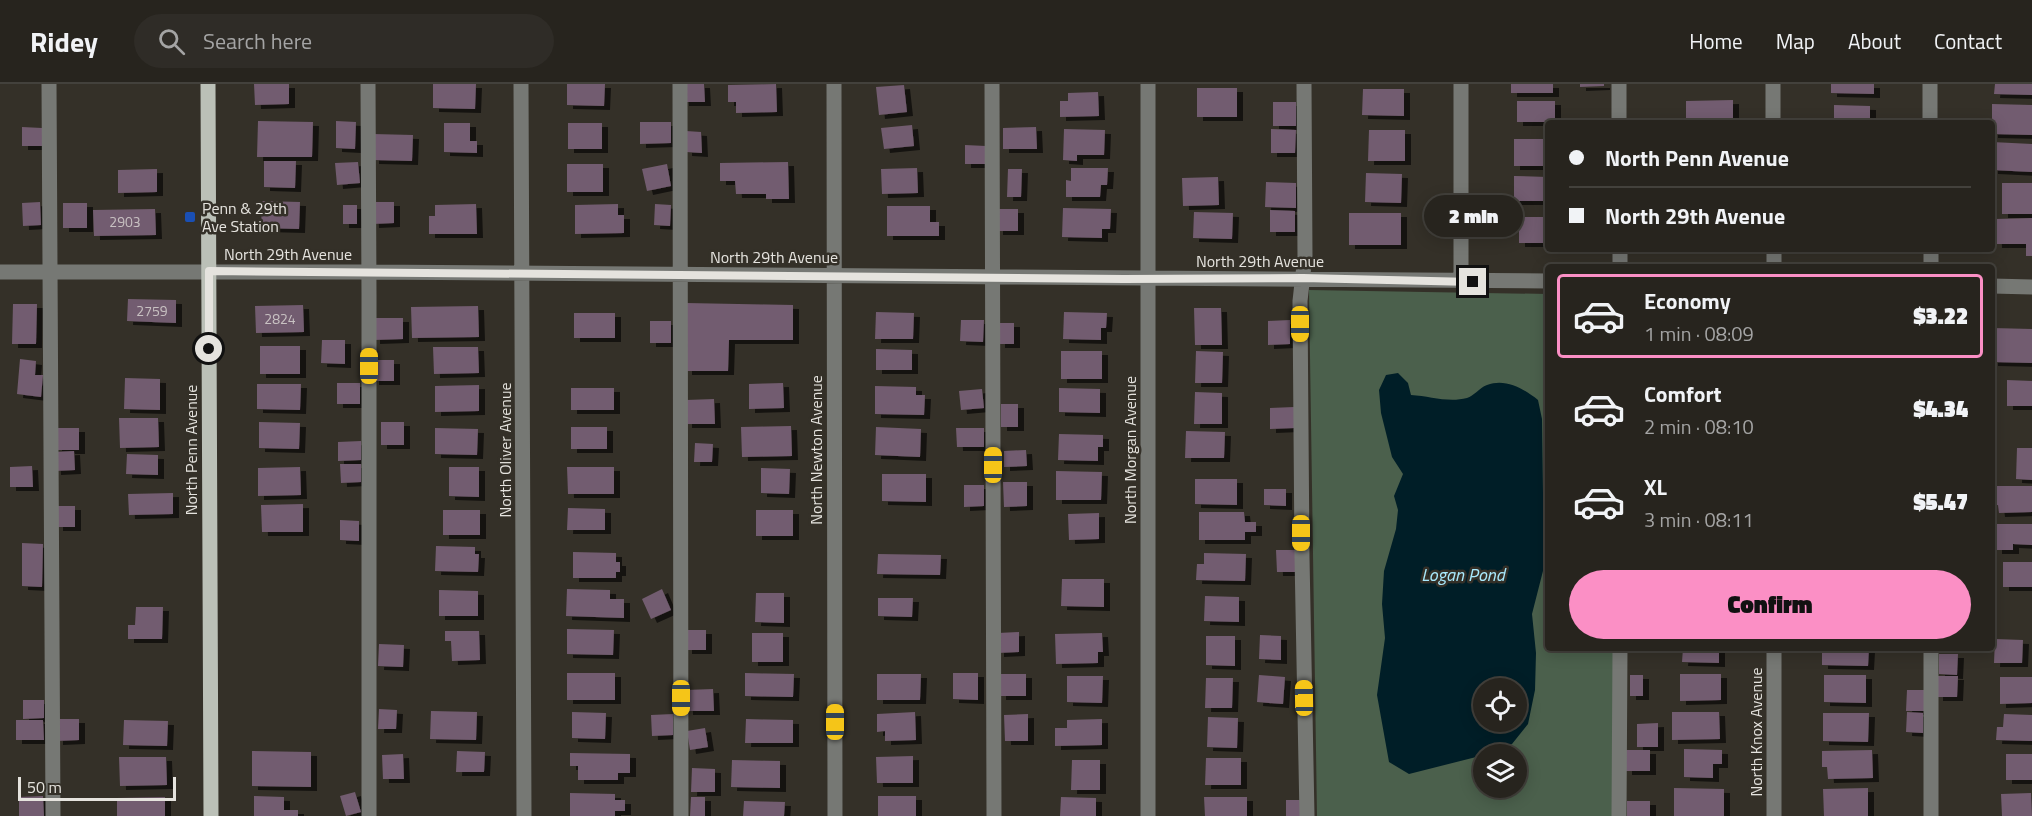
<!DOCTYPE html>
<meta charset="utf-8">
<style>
body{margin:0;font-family:"Titillium Web",sans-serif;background:#2f2c27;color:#f1f3f6;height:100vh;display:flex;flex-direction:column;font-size:22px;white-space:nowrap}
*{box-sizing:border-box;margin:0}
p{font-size:20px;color:#a4a4a4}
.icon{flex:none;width:33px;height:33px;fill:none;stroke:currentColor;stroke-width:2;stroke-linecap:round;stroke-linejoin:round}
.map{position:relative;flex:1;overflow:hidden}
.side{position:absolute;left:1545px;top:180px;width:450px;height:387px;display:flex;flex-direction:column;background:#27241e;border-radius:6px;box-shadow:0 3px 15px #0003,0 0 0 2px #43413c}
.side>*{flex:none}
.top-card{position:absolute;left:1545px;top:36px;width:450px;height:132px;border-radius:6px;box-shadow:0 3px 15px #0003,0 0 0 2px #43413c;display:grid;align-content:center;height:132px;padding:0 24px;background:#27241e}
.buttons{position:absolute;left:1473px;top:594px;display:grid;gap:12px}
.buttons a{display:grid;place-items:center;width:54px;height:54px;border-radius:50%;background:#27241e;box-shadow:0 3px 15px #0003,0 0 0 2px #43413c;font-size:30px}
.scale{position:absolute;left:18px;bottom:15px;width:158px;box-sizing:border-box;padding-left:6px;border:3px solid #e5e3de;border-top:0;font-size:16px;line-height:21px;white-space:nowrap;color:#e5e3de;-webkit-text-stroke:4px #343028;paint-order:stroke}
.end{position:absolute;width:27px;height:27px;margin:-14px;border:8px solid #e5e3de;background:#111;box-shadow:0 0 0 3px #111}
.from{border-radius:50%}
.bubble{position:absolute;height:42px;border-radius:21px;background:#27241e;box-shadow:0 3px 15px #0003,0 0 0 2px #43413c;font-size:20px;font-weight:800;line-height:42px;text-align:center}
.car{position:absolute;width:18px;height:36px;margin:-18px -9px;border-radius:8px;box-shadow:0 0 4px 2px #0007;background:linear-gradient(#f5c518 24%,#345 0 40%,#f5c518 0 76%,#345 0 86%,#f5c518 0)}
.top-card b{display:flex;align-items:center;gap:21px;height:57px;font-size:22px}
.top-card b+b{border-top:2px solid #43413c}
.top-card i{width:15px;height:15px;background:#f1f3f6}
ul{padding:10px 0 0;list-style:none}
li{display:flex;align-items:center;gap:18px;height:84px;margin:0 12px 9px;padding:0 12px;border:3px solid transparent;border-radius:6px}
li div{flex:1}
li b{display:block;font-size:22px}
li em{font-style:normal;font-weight:800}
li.selected{border-color:#fb8fc5}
li>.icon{width:54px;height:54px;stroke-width:1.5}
.action{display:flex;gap:12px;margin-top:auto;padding:12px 24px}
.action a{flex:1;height:69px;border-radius:36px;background:#fb8fc5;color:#111;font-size:24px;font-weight:800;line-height:69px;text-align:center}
header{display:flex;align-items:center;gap:36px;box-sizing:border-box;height:84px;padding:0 30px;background:#27241e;border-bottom:2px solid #43413c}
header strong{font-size:28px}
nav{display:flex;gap:33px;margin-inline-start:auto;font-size:21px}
.search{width:420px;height:54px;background:#2f2c27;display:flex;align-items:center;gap:15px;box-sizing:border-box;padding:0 21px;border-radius:33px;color:#a4a4a4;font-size:22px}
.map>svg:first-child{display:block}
</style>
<header>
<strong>Ridey</strong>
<div class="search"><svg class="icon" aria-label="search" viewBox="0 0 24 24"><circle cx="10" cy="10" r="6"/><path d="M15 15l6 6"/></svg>Search here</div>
<nav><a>Home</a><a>Map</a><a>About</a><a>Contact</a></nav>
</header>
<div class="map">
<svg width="2032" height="732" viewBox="0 0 2032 732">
<defs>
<filter id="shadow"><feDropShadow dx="6" dy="4" stdDeviation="0" flood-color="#0009"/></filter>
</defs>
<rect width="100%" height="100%" fill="#343028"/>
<path fill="#4b604c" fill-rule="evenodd" d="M1309,206L1548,210V564H1614V732H1317ZM1484,604H1516V638H1484ZM1484,670H1516V704H1484Z"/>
<path fill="#001e27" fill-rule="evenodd" d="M1398,289L1408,299L1411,311C1430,312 1448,319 1467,314C1474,312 1479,304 1487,301C1506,294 1524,305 1538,316L1542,335L1544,483L1532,530L1536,569L1535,606L1528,640L1512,660L1488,670L1409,690L1389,678L1377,611L1385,554L1382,520L1384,487L1396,445L1398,426L1394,412L1403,390L1392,373L1381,329L1379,306L1386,291ZM1484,604H1516V638H1484Z"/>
<path fill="#725c6f" filter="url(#shadow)" d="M254,0H289V20L255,21Z
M433,0H476L475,25L433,24Z
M567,0H605L604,22L567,21Z
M682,0H704L705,18H683Z
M776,0L777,28L736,29V18H728V1Z
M1511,0H1553V9H1511Z
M1580,0H1604V2L1580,3Z
M1831,0H1874V10L1831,9Z
M1995,0H2032V11L1994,10Z
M904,1L907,28L879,31L876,3Z
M1197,4H1237V33H1197Z
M1363,5H1404V32L1362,31Z
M1098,8L1099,32L1060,33V17H1068V9Z
M1733,16V36H1720V39H1686V17Z
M1517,17H1555V38H1517Z
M1273,18H1296V42H1273Z
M1992,20L2032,21V51L1992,50Z
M1834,21L1870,22V39H1834Z
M258,37L313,38L312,73H257Z
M336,37L356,38L355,65L336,64Z
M640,38H671V59L640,60Z
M444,39H470V57H477V69L444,68Z
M568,39H602V65H568Z
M912,41L914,62L884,65L881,44Z
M22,43L42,44V62H22Z
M1036,43L1037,65H1003V44Z
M1064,45L1105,46L1104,71H1077V77L1063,76Z
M1271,45L1296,46L1295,69H1271Z
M1369,46H1405V77H1368Z
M686,47L701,48L702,69L686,68Z
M373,50L413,51L412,77L373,76Z
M1514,55H1548V82H1514Z
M1992,58L2032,60V88L1992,86Z
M965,61L986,62L985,80H965Z
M264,77H296L295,104L264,103Z
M358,78L360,99L337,101L335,79Z
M788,78L789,115H766V110H736L735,97H720V79Z
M567,80H603V108H567Z
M667,80L671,102L647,107L642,85Z
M917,84L918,109L882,110L881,85Z
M1071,84H1108L1107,101H1101L1100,113H1066V96L1071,97Z
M157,85V108L118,109V86Z
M1008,85H1022L1021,113H1007Z
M1366,89L1402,90L1401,119L1365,118Z
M1514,92L1548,93V117H1514Z
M1218,93L1219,121L1183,122L1182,94Z
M1266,98L1296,99V124L1265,123Z
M2002,99H2032V130H2002Z
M262,117L300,118L299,145L261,144Z
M40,118L41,141L23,142L22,119Z
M372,118H394V139L373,140Z
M63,119H87V144H63Z
M476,120L477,150H429V132H435V121Z
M618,120V131H624V149L575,150V121Z
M655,120L671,121L670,142L654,141Z
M343,121H357V140H343Z
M887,122H930V138H939V152H887Z
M1063,124L1111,125L1110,145H1102V154L1062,153Z
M155,125L156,151L94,152L93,126Z
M997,125H1018V147H997Z
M1270,126L1295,127V148H1270Z
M1194,128L1233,129L1232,155L1193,154Z
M1349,129H1401V161H1349Z
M1519,133H1548V159H1519Z
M2032,134V172H2026V160H1996L1995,135Z
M128,215L176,216V239L127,237Z
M686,219L793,221V256H729L728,287H686Z
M13,220H37L36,260H12Z
M303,221L304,248L256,249L255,222Z
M478,222L479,253L412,254L411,223Z
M1194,224H1221L1222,261H1195Z
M876,228L914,229L913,255H875Z
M1064,228L1107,229L1106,244H1101V256L1063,255Z
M574,229H615V254H574Z
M374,234H403V255L374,256Z
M961,236H984L983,258L960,257Z
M1290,236V260L1268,261V237Z
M650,237H671V259H650Z
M999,239H1014V260H999Z
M1992,244L2032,245V279L1992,278Z
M322,256H345V280L321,279Z
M260,262H300V290H260Z
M433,263H478L479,289L434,290Z
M876,265L912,266V286H876Z
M1061,267H1102V295H1061Z
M1196,267L1223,268L1222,299H1195Z
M20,275L36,277L35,291H43L41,313L17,310Z
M373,276H394V297H373Z
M125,294L160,295V326L124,325Z
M2007,296L2032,297V322H2007Z
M337,299H360V320H337Z
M783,299L784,324L749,325V300Z
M257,300H301L300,326L257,325Z
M479,301V327L435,328V302Z
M875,302L916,303V311H925L924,331L875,330Z
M571,304H614V326H571Z
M1059,304L1100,305V329L1059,328Z
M982,305L984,324L961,326L959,307Z
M1195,308L1222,309V340H1194Z
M714,315L715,340H686V316Z
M1001,320H1018V343H1001Z
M1294,323V344L1270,345V324Z
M119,334H158L159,363L120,364Z
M259,338L300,339L299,365L259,364Z
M381,338H404V361H381Z
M791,342L792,372L742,373L741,343Z
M571,343H607V365H571Z
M876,343L921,345L920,373L875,371Z
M56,344H79V366H56Z
M435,344L478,345L477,371L435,370Z
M956,344H984V363H957Z
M1186,347L1225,348L1224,374H1185Z
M1059,350L1103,351V363H1098V377L1058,376Z
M361,357V376L338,377V358Z
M695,359L713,360L712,378H694Z
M2017,364H2032V396L2016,395Z
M1026,366L1027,382L1004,383V367Z
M74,367L75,386L55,387L54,368Z
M127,370L158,371V391L126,390Z
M340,380H361V398L341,399Z
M32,382L33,403H10V383Z
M300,383L301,411L258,412V384Z
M449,383H479V413L449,412Z
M567,383H614V410H568Z
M761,384L790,385L789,410L761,409Z
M1056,387L1102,388L1101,416H1056Z
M882,390H926V418L882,417Z
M1195,395H1237V421L1195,420Z
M1003,398H1027V422L1004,423Z
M964,401H984V422L964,423Z
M1992,402H2032V428L1999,429L1998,421L1992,422Z
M1264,405H1286V422L1264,421Z
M173,409V430L129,431L128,410Z
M303,420V448H262L261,421Z
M57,422H75V443H57Z
M568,424L605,425V446H567Z
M443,426H480V451H443Z
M756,426H793V452H756Z
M1199,428H1244L1245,438H1256V448H1245V456H1199Z
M1099,429V455L1069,456L1068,430Z
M340,436L359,437V457L340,456Z
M1996,440H2032V461L2013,460V466H1996Z
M22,459L43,460L42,503L22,502Z
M436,462L475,463V470H479L478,488L435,487Z
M1276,466H1295V488H1277Z
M573,468L616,469V478H620V488H616V494H573Z
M1204,469L1246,470L1245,497L1196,496L1197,480H1204Z
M878,470L941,471L940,491L877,490Z
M2003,478H2032V503H2003Z
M1062,495H1104V523L1061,522Z
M567,505L610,506V515H624V534L566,532Z
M662,505L671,526L651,535L642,515Z
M439,506L478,507V532H439Z
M756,509H784V539L755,538Z
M1205,512L1239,513V538L1204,537Z
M878,514H913L912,533L878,532Z
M136,523H163L162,555H128V541H135Z
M567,545L614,546L613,571L567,570Z
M686,546H706V566H686Z
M445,547H479L480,576L452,577L451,557H445Z
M1019,548V568L998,569V549Z
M752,549H783V578H752Z
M1102,549L1103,568H1098V579L1056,580L1055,550Z
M1260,551L1281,552V576L1259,575Z
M1206,552H1235V582L1206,581Z
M1995,555L2023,556L2022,579H1994Z
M379,560L404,561L403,583L378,582Z
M1683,564H1719V579L1682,578Z
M1822,564H1869L1868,582L1822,581Z
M1939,570H1958L1957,591L1939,590Z
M567,589H615V616H567Z
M745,589L794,590L793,613L745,612Z
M953,589H978V616L953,615Z
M877,590H921L920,616H877Z
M1000,590H1026V612H1000Z
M1680,590H1721V616L1680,617Z
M1259,591L1285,593L1283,620L1257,618Z
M1630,591H1643V612H1630Z
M1824,591H1866V619L1824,618Z
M1067,592H1103L1102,619L1067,618Z
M1937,592H1958L1957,613H1937Z
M2000,593H2032V619L2000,620Z
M1206,594H1233L1232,624H1205Z
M713,605L714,627H687L686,606Z
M1907,606H1925L1924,627H1906Z
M23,616H44V634L23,635Z
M379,625L397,626L396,645H378Z
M431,627L477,628L476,656L430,655Z
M572,628L606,629L605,655L572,654Z
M915,628L916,656L885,657V647L877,648V630Z
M1672,628H1719L1720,655L1672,656Z
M1907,628L1923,629V649L1906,648Z
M1823,629H1869L1868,658L1823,657Z
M673,630V651L652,652L651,631Z
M1028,630V657H1005L1004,631Z
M2004,630L2032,631V657L1996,656L1997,643H2003Z
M1208,633L1238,634L1237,664L1207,663Z
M57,635H79V656L57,657Z
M746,635L793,636V659H745Z
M1102,635V661L1055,662V644H1067V636Z
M16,636H43L44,656H16Z
M124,636L168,637L167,662L123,661Z
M1658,639V663H1637V640Z
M705,644L708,663L690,666L687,647Z
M1684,665L1722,666V680H1713V694L1684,693Z
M1626,666H1650V687H1626Z
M1872,666L1873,694L1828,695L1827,683H1822V667Z
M252,667L311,668V703L252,702Z
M457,667L485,668L484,688H456Z
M570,669L630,670V689H618V696H578V682H570Z
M403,670L404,695H383L382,671Z
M2006,670H2032V696H2006Z
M913,672V699H877L876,673Z
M119,673H166L167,701L120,702Z
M1206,674H1241V701H1205Z
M732,676L780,677V704L731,703Z
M1072,676H1100V706H1071Z
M692,684L715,685V708H691Z
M1674,704L1724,705V732H1674Z
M1868,704V732H1824L1823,705Z
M355,708L361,728L346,732L340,712Z
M570,709L615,710V716H625V727H615V732H570Z
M2031,709L2032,732H2002L2001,710Z
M43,712L44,732H19V713Z
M254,712L284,713V726H298V732H254Z
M878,712H916V732H878Z
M165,713V732H117V714Z
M691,713H705V732H690Z
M1061,713L1096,714V732H1060Z
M1204,713H1247V732H1205Z
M1286,716H1301V732H1286Z
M744,717L785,718L784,732H743Z
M1627,717H1650V732H1627Z"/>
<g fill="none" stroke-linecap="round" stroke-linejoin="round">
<path stroke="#767874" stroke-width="15" d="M49,0L53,732
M368,0L369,211V732
M521,0L524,732
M680,0L681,732
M834,0L835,732
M992,0L994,732
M1148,0V732
M1304,0L1305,172L1300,217L1302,473L1307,732
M1619,0V39
M1773,0V39
M1930,0V39
M1774,165V183
M1931,165V183
M1620,183V165
M0,188H369L1548,197
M1461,197V0
M1992,202L2032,203
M1931,564V732
M1619,732L1620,564
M1774,732V564"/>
<path stroke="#bbc0b7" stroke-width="15" d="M208,0L211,732"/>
</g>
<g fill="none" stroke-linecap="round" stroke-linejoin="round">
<path stroke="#e5e3de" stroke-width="8" d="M209,265V187L1124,195L1303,194L1473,198"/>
</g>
<rect fill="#1a4fb4" stroke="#343028" stroke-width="2" x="184" y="127" width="12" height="12" rx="3"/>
<g text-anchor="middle" stroke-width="5" stroke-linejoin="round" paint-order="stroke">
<g font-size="14" fill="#c8c1c2">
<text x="125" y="143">2903</text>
<text x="152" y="232">2759</text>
<text x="280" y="240">2824</text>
</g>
<g font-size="16" fill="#e5e3de" stroke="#343028" text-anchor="start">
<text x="202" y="130">Penn &amp; 29th<tspan x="202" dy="18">Ave Station</tspan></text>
</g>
<g font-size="16" fill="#e5e3de" stroke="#343028">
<text x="288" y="176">North 29th Avenue</text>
<text x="774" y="179">North 29th Avenue</text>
<text x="1260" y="183">North 29th Avenue</text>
<text transform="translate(191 366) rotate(-90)" y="6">North Penn Avenue</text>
<text transform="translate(505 366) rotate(-90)" y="6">North Oliver Avenue</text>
<text transform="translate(816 366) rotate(-90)" y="6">North Newton Avenue</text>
<text transform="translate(1130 366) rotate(-90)" y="6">North Morgan Avenue</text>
<text transform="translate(1756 648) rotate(-90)" y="6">North Knox Avenue</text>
</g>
<g font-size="18" font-style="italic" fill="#a9eafd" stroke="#343028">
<text x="1463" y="497">Logan Pond</text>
</g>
</g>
</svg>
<div class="buttons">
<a><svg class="icon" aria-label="locate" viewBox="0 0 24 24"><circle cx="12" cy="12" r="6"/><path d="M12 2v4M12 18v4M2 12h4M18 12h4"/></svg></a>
<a><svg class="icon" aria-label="layers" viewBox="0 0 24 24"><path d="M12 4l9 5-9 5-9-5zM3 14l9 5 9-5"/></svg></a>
</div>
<div class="scale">50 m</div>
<i class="end from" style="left:209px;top:265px"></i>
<i class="end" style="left:1473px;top:198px"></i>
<div class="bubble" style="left:1424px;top:111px;width:99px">2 min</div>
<i class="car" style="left:1300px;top:240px;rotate:180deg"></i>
<i class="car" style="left:369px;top:282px;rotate:0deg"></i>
<i class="car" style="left:993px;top:381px;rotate:0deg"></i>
<i class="car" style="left:1301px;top:449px;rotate:180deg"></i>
<i class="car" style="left:681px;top:614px;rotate:180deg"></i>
<i class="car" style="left:1304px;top:614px;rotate:359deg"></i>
<i class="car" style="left:835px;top:638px;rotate:0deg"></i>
<div class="top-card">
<b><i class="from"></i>North Penn Avenue</b>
<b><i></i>North 29th Avenue</b>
</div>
<section class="side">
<ul>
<li class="selected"><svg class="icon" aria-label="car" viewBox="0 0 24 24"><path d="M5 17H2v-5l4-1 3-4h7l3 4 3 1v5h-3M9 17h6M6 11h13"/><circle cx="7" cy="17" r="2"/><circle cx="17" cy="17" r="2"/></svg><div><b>Economy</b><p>1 min · 08:09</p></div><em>$3.22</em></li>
<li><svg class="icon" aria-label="car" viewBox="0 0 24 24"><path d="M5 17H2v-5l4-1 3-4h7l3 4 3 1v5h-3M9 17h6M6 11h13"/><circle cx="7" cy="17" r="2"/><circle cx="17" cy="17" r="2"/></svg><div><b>Comfort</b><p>2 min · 08:10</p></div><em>$4.34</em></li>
<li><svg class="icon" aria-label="car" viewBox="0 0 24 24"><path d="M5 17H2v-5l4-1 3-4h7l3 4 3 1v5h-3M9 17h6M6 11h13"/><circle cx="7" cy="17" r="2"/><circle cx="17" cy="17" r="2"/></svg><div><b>XL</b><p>3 min · 08:11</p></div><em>$5.47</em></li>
</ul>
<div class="action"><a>Confirm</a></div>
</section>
</div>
